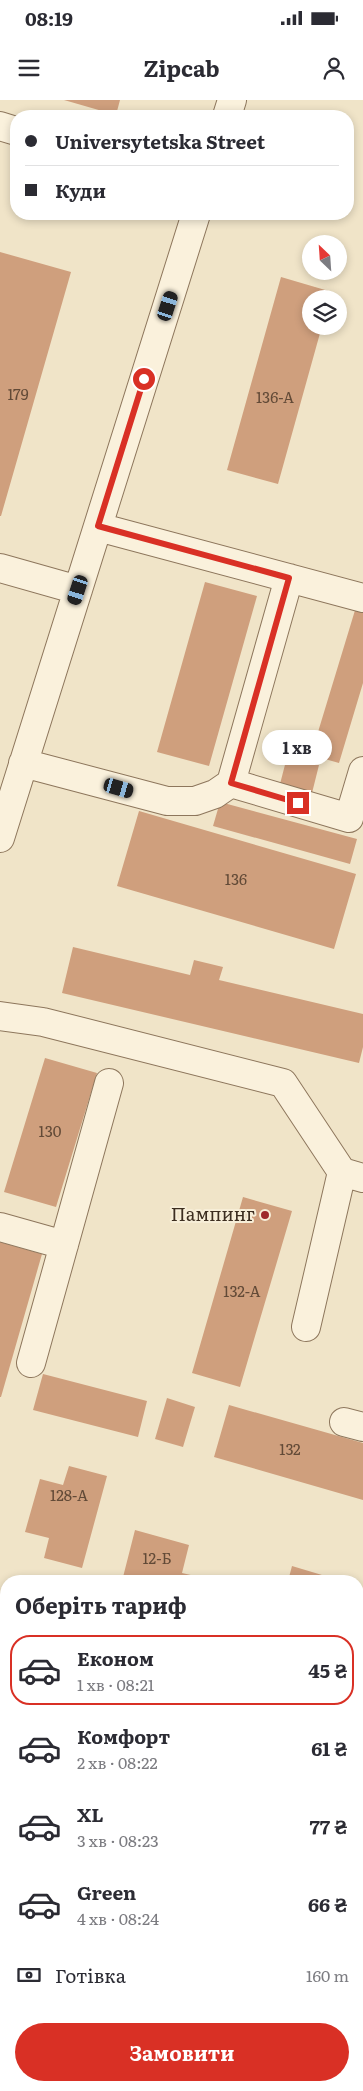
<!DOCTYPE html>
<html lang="uk">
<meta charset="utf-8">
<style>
body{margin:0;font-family:Literata,serif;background:#f7f7f7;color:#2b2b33;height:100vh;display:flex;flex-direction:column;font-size:19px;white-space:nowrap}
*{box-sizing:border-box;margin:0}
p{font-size:16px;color:#7c7c81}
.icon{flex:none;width:28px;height:28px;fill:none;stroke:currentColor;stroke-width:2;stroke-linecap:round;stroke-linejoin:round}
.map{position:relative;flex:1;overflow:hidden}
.panel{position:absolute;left:0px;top:1475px;width:364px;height:516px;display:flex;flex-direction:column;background:#fff;border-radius:20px 20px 0 0;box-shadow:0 2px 8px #0003}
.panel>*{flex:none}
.top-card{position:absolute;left:10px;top:10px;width:344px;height:110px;border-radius:20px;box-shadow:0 2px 8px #0003;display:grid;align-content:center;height:110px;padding:0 15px;background:#fff}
.needle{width:32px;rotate:335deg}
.buttons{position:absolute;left:302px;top:135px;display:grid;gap:10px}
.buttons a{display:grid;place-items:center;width:45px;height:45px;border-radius:50%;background:#fff;box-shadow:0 2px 8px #0003;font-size:25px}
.end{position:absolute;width:22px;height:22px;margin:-11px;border:6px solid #d93025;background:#fff;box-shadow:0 0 0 2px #fff}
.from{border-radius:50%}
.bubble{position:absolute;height:35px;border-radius:18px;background:#fff;box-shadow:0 2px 8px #0003;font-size:16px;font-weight:700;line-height:35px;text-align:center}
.car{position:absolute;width:15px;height:30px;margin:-15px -8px;border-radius:6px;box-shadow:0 0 4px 1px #0007;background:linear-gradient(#222 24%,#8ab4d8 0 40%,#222 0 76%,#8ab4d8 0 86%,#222 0)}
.top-card b{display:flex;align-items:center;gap:18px;height:48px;font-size:19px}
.top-card b+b{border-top:1px solid #e1e1e2}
.top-card i{width:12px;height:12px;background:#2b2b33}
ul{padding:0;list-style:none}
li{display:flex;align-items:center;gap:15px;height:70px;margin:0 10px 8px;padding:0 5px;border:2px solid transparent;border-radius:20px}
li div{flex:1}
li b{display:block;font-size:19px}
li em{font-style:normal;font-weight:700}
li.active{border-color:#d93025}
li>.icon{width:45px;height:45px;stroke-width:1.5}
h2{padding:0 15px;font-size:22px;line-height:60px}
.pay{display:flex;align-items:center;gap:12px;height:55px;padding:0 15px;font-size:19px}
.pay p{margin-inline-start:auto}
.cta{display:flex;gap:10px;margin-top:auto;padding:10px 15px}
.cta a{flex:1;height:58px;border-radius:30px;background:#d93025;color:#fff;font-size:20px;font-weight:700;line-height:58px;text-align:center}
.status{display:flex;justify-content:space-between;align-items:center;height:35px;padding:0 25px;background:#fff;direction:ltr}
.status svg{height:14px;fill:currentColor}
header{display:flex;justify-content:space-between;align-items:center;height:65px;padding:0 15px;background:#fff;font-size:22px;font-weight:700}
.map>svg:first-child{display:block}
</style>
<div class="status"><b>08:19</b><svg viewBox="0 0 49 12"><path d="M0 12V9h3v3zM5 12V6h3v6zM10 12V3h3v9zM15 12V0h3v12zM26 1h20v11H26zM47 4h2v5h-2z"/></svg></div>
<header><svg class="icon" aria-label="menu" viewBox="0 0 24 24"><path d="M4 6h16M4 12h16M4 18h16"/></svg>Zipcab<svg class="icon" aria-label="person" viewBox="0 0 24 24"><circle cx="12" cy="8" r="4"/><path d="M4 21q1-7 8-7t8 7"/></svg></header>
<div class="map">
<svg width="363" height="1991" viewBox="0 0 363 1991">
<rect width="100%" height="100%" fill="#f0e4c8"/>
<path fill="#c9cf9b" d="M0,1862L6,1863V1985H358V1965L363,1967V1991H0Z"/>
<path fill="#cf9f7d" d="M64,0H120L116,15Z
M0,152L71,172L1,416H0Z
M281,177L332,192L330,199H311V226H322L278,384L227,370Z
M205,482L257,496L209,666L157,652Z
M356,507L363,509V583L339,663L311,655Z
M287,657L319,665L312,693L280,684Z
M220,702L357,739L350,764L213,726Z
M139,711L356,774L334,849L117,786Z
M73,847L190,875L194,860L223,867L219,880L363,914V947L359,963L62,893Z
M45,958L97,973L56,1107L4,1092Z
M243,1097L292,1111L240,1287L192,1273Z
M0,1142L42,1154L1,1297H0Z
M43,1274L147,1301L138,1337L33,1310Z
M167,1298L195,1307L183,1347L155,1339Z
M229,1305L363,1343V1400L214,1357Z
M69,1366L107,1376L82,1468L44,1458L49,1438L25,1432L40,1379L63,1385Z
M135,1430L189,1445L182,1473L208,1479V1481H122Z
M292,1466L342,1481H288Z
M0,1642L6,1644V1694L0,1692Z
M363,1786V1830L358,1828V1803Z"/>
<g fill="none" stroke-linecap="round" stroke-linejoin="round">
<g stroke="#8d765c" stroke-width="30">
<path id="minor" d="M227,16L232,0
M0,26L16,31
M98,427L363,498
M0,468L78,490
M23,663L167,701H195L215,694L231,683L289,478
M231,683L349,718L363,671
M0,738L196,114
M0,916L43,922L283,983L342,1072L363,1078
M0,1127L64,1145
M306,1227L342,1072
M31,1263L109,983
M344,1322L363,1327
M358,1752L363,1733"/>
</g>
<g stroke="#5b4430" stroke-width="30">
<path id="major" d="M0,1819L6,1821
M358,1924L363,1926"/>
</g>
<use href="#minor" stroke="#faf1dc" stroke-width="28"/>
<use href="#major" stroke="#f3d9a0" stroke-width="28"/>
</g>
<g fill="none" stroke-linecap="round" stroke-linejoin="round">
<path stroke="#d93025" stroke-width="6" d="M144,279L98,426L289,478L231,683L298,703"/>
</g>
<circle fill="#9e2a2b" stroke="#f7eed8" stroke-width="2" cx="265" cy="1115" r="5"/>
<g text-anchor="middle" stroke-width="4" stroke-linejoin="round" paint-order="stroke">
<g font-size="15" fill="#624a37">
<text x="18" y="300">179</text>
<text x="275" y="303">136-А</text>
<text x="236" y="785">136</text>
<text x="50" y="1037">130</text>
<text x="242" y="1197">132-А</text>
<text x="290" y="1355">132</text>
<text x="69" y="1401">128-А</text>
<text x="157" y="1464">12-Б</text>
</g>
<g font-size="18" fill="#3d2e20" stroke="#f7eed8" text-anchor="end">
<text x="255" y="1121">Пампинг</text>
</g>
</g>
</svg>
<div class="buttons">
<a><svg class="needle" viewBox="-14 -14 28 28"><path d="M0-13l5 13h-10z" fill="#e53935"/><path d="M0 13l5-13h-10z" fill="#7c7c81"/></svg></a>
<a><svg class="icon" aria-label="layers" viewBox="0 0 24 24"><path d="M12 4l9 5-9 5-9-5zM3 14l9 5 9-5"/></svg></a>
</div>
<i class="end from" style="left:144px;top:279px"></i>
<i class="end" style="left:298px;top:703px"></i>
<div class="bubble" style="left:262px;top:630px;width:70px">1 хв</div>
<i class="car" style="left:168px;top:206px;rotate:18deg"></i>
<i class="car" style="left:78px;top:490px;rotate:198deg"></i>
<i class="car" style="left:119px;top:688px;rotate:106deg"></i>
<div class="top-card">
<b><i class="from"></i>Universytetska Street</b>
<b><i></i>Куди</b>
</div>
<section class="panel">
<h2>Оберіть тариф</h2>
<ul>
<li class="active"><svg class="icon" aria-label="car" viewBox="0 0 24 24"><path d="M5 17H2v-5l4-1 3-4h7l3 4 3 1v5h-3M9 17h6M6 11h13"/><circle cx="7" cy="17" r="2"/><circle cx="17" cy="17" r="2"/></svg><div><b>Економ</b><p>1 хв · 08:21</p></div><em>45 ₴</em></li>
<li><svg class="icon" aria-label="car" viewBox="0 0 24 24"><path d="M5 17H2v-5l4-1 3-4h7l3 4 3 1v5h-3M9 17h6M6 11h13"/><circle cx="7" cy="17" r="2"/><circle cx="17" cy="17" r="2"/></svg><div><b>Комфорт</b><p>2 хв · 08:22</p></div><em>61 ₴</em></li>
<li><svg class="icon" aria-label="car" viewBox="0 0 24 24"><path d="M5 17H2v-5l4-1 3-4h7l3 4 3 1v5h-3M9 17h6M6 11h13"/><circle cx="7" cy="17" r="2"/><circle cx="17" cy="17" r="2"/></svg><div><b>XL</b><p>3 хв · 08:23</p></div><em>77 ₴</em></li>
<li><svg class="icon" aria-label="car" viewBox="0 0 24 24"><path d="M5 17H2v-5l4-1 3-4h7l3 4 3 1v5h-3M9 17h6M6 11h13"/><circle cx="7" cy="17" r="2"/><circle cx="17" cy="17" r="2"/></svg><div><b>Green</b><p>4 хв · 08:24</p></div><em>66 ₴</em></li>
</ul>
<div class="pay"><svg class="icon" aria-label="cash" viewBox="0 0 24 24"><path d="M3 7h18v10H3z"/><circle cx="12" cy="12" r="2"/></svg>Готівка<p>160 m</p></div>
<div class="cta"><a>Замовити</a></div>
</section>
</div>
